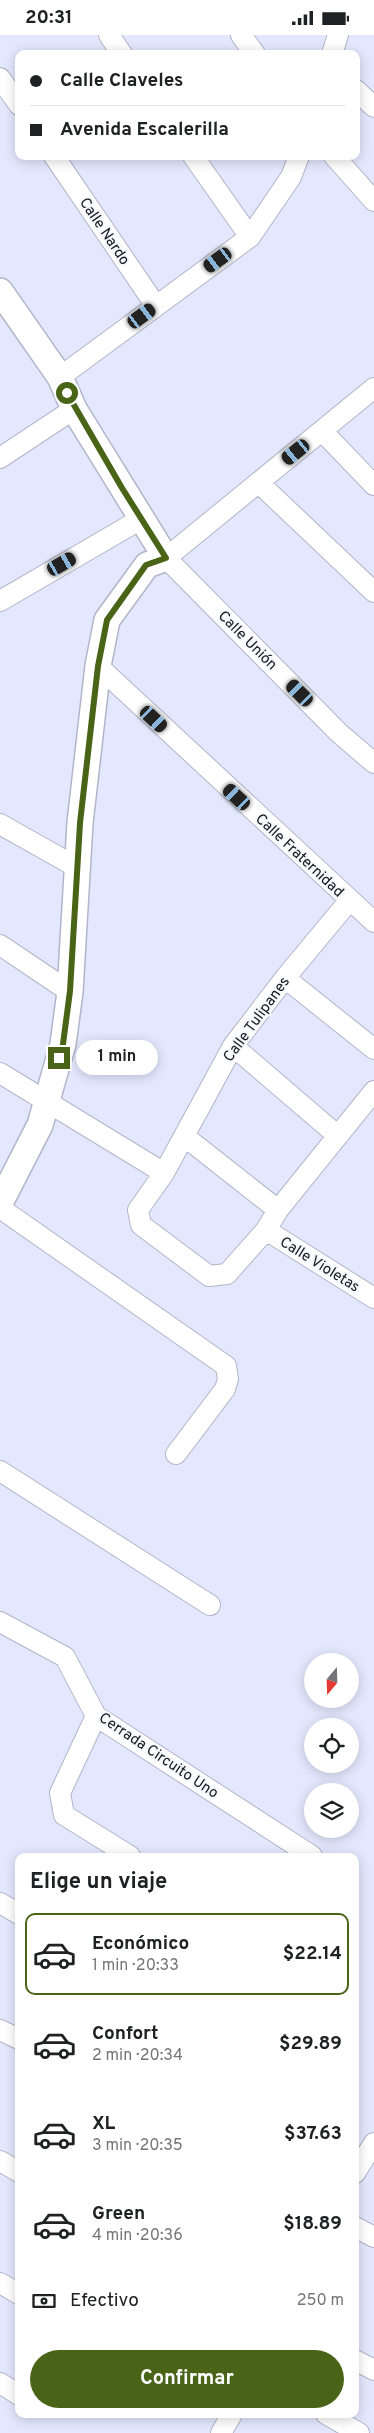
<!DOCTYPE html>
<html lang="es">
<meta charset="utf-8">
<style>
body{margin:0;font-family:Overpass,sans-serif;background:#f6f6f6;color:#202124;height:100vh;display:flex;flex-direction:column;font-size:19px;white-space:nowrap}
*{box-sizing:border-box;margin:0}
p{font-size:16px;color:#757577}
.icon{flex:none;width:28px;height:28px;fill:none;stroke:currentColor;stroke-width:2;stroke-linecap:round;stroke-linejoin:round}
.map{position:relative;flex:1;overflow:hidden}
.details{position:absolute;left:15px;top:1818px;width:344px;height:565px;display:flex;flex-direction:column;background:#fff;border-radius:10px;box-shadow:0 2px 12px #0003}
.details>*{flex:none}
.hud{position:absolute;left:15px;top:15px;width:345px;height:110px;border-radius:10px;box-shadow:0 2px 12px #0003;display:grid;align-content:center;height:110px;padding:0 15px;background:#fff}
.needle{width:32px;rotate:199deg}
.controls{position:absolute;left:304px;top:1618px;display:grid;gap:10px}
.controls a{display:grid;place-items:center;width:55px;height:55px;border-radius:50%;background:#fff;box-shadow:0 2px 12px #0003;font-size:25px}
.end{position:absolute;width:22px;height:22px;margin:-11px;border:6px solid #496417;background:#fff;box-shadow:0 0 0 2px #fff}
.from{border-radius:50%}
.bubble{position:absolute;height:35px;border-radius:18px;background:#fff;box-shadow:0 2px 12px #0003;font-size:16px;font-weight:700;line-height:35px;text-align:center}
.car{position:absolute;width:15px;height:30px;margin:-15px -8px;border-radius:6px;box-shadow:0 0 4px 1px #0007;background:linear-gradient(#222 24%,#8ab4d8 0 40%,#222 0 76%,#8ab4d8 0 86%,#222 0)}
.hud b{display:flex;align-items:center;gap:18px;height:48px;font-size:19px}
.hud b+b{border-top:1px solid #e0e0e0}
.hud i{width:12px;height:12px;background:#202124}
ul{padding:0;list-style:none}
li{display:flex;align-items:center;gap:15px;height:82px;margin:0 10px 8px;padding:0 5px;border:2px solid transparent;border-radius:10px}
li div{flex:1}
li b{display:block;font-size:19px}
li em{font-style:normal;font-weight:700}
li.current{border-color:#496417}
li>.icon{width:45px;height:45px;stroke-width:1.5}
h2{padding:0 15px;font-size:22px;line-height:60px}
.pay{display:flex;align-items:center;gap:12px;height:55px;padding:0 15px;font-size:19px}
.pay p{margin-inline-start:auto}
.button{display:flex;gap:10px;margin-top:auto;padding:10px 15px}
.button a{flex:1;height:58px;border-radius:30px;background:#496417;color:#fff;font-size:20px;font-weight:700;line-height:58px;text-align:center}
.status{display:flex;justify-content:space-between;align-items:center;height:35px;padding:0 25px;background:#fff;direction:ltr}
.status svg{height:14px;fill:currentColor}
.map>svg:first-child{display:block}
</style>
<div class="status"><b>20:31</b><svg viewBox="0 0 49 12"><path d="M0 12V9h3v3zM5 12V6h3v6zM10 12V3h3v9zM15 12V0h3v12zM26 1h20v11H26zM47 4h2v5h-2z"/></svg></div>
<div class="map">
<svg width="374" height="2398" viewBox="0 0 374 2398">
<rect width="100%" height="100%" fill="#e4e8fe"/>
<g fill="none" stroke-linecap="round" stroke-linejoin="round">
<g stroke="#b1b5c9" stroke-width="22">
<path id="minor" d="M109,0L122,19
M241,0L255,19
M332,19L338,0
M0,43L19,70
M356,55L374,72
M54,121L156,271
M193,121L250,202
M334,121L374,166
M60,342L250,202L291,142L299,121
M374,353L166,523L339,698L374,728
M322,396L374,450
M0,423L74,374
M259,448L374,557
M0,566L141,484
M98,631L374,887
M0,789L78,833
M349,866L285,943L233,1011L164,1138L138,1175L141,1190L209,1241L227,1239L266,1195L278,1175L374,1056
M0,910L70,957
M285,943L374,1014
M233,1011L338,1101
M0,1038L164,1138
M184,1101L278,1175
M0,1173L226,1331L228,1344L225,1354L176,1419
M266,1195L374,1263
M0,1436L210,1570
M0,1587L65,1622L96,1681L312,1821
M96,1681L60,1758L64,1780L130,1821
M0,1868L19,1879
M0,1995L19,2004
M0,2126L19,2137
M355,2138L374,2108
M355,2192L374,2202
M0,2248L19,2259
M355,2325L374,2335
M0,2348L19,2360
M326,2379L359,2398
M221,2398L232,2379"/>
</g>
<g stroke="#b1b5c9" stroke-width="28">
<path id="major" d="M0,256L60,342L74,374L166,523L147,530L107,585L98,631L80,788L70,957L63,1009L40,1090L0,1168"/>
</g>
<use href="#minor" stroke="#fff" stroke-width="20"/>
<use href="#major" stroke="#fff" stroke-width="25"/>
</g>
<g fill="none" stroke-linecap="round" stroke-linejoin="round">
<path stroke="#496417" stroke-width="6" d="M59,1023L63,1009L70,956L80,788L98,631L107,585L146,530L166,523L122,453L67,358"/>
</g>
<g text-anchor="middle" stroke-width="4" stroke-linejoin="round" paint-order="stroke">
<g font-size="15" fill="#15171e" stroke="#f6f7fb">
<text transform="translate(105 196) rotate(56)" y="5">Calle Nardo</text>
<text transform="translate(248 605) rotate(45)" y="5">Calle Unión</text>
<text transform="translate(300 820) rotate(43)" y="5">Calle Fraternidad</text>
<text transform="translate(256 984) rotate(-54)" y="5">Calle Tulipanes</text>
<text transform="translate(320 1229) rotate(32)" y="5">Calle Violetas</text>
<text transform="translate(159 1720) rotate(34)" y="5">Cerrada Circuito Uno</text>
</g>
</g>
</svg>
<div class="controls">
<a><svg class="needle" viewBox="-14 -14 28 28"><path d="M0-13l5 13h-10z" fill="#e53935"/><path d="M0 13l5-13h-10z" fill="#757577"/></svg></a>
<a><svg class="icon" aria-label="locate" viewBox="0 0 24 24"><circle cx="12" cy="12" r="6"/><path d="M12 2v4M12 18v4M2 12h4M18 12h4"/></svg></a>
<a><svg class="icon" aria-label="layers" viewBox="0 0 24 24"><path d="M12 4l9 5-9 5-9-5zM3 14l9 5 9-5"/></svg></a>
</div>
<i class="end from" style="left:67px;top:358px"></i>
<i class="end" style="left:59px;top:1023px"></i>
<div class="bubble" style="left:76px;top:1005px;width:82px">1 min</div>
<i class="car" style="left:218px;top:225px;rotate:234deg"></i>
<i class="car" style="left:142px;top:281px;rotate:54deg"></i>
<i class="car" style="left:296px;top:417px;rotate:231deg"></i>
<i class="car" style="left:62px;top:529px;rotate:60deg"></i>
<i class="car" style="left:300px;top:658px;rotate:315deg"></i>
<i class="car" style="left:154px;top:684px;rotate:133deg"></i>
<i class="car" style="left:237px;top:762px;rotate:313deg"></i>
<div class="hud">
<b><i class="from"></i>Calle Claveles</b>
<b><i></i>Avenida Escalerilla</b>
</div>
<section class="details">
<h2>Elige un viaje</h2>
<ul>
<li class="current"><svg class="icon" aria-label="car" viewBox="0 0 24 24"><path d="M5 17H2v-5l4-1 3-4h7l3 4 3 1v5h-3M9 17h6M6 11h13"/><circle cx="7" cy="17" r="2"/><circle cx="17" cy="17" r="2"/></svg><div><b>Económico</b><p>1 min · 20:33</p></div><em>$22.14</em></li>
<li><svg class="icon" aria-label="car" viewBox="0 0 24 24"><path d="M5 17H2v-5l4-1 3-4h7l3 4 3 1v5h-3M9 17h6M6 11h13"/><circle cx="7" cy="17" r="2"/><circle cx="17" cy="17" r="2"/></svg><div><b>Confort</b><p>2 min · 20:34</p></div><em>$29.89</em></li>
<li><svg class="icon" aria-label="car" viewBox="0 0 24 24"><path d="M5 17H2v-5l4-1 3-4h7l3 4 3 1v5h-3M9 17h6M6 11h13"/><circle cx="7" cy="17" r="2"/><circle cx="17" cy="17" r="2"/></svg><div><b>XL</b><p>3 min · 20:35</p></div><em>$37.63</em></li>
<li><svg class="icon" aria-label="car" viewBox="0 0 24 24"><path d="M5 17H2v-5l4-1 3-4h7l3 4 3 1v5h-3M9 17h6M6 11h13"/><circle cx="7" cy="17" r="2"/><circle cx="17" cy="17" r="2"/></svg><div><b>Green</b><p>4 min · 20:36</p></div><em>$18.89</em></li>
</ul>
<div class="pay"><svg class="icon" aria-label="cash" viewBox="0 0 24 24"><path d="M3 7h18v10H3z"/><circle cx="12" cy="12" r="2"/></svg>Efectivo<p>250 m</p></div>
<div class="button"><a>Confirmar</a></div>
</section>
</div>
